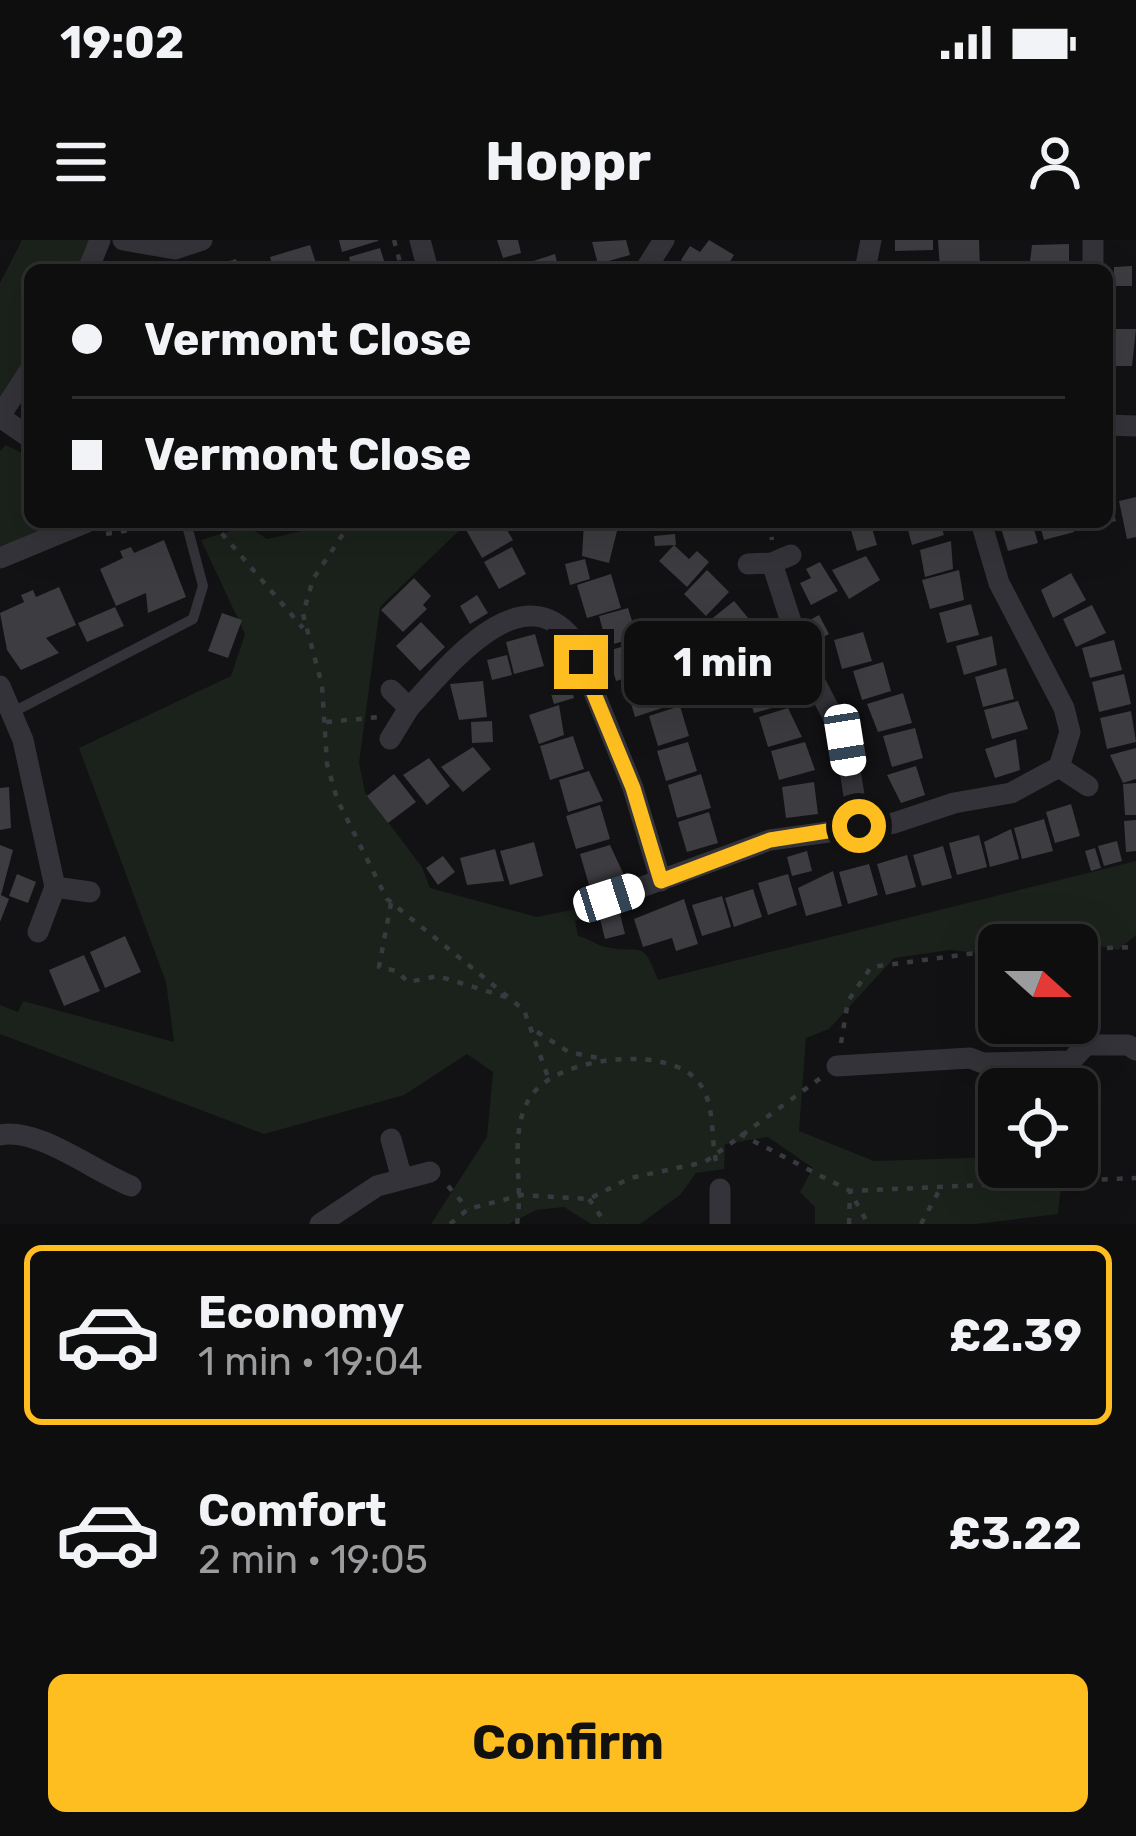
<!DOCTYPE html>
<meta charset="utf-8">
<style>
body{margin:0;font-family:Rubik,sans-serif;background:#171718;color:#f1f3f6;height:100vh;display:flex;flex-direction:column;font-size:45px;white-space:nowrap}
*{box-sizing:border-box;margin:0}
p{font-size:39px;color:#9b9c9e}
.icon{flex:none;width:66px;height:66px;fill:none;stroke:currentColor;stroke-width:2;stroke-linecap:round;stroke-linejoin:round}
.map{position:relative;height:984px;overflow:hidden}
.side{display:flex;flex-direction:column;background:#0e0e0f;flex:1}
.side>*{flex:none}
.banner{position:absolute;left:24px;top:24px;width:1089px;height:264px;border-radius:18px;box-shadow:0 12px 48px #0002,0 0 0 3px #2e2e2f;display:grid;align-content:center;height:264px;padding:0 48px;background:#0e0e0f}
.needle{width:78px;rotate:111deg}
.controls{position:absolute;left:978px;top:684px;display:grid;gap:24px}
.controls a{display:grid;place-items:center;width:120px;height:120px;border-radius:18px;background:#0e0e0f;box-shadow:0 12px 48px #0002,0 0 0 3px #2e2e2f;font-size:60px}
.end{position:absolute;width:54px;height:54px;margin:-27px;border:15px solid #ffbe1f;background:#111;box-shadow:0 0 0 6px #111}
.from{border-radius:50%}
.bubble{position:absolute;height:84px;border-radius:18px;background:#0e0e0f;box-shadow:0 12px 48px #0002,0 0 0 3px #2e2e2f;font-size:39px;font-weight:700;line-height:84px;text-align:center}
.car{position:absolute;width:36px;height:72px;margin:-36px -18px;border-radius:15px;box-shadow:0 0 9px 3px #0007;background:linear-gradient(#fff 24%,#345 0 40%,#fff 0 76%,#345 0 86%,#fff 0)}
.banner b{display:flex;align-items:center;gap:42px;height:114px;font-size:45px}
.banner b+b{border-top:3px solid #2e2e2f}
.banner i{width:30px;height:30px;background:#f1f3f6}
ul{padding:21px 0 0;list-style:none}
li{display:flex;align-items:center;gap:36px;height:180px;margin:0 24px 18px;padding:0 24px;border:6px solid transparent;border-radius:18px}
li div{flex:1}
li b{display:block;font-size:45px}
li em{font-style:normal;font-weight:700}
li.active{border-color:#ffbe1f}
li>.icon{width:108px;height:108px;stroke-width:1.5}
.primary-button{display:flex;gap:24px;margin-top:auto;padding:24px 48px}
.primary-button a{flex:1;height:138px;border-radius:18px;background:#ffbe1f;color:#111;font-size:48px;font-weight:700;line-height:138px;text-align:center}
.status{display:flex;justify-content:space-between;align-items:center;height:84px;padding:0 60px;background:#0e0e0f;direction:ltr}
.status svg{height:33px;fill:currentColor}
header{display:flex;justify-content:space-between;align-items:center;height:156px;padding:0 48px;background:#0e0e0f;font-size:54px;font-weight:700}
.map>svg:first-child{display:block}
</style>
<div class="status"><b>19:02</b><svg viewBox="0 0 49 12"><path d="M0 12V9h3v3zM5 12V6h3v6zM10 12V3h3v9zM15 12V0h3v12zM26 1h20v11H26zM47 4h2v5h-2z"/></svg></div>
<header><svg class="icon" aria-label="menu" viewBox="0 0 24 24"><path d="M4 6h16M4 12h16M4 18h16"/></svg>Hoppr<svg class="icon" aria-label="person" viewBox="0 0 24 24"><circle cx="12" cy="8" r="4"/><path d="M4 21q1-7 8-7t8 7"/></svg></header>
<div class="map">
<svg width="1136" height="984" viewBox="0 0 1136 984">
<rect width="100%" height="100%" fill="#121214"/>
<path fill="#1a221b" d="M22,0H97L87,30H30V129L0,172V43Z
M6,205L30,217V282H75L0,320V211Z
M342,282H468L380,367L359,523L365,552L422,627L430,648L537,677L596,665L597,675L575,681L578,696C588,698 596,705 606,707C642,715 642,697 658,740L1136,621V695L1118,710L1068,700L1028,705L1018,692L1005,697L996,715L950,710L894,718L829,789L806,798L799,891L874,921L999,917V927H1063L1058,974L976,984H815V967L800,952L813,928L768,897L725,904L724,929L696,933L680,955L640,984H591L564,967L536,970L509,984H431L487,897L493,832L467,814L404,855L264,894L0,794V765L18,772L23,761L174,802L166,742L79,508L231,436L245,394L201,300L247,286L267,299Z"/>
<path fill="#3c3c41" d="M339,0H378V1L342,12Z
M497,0H518L521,13L503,18Z
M626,0L630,15L598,24L592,2Z
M709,0L734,15L725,30H696L681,20L690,6L700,12Z
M895,0H933V10L895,11Z
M938,0H979L980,29L940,30Z
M1069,4V30H1029L1032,5Z
M310,5L317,26L274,30L270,17Z
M380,8L387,30H352L349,17Z
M555,14L559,30H526L524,24Z
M236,19L239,30H203V29Z
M1008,21L1009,30H986V22Z
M1132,26V46H1114V27Z
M1114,89H1136L1132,126H1114Z
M1107,251L1116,281L1107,283Z
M1136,257V297L1127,299L1119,261Z
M476,282H502L513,300L482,318L465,288Z
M584,282L618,287L609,323L582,316Z
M906,282H940L944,295L912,305Z
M999,282H1032L1038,303L1008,311Z
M1039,282H1072L1074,292L1044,300Z
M871,285L877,305L857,311L851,290Z
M675,294L676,305L655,306L654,296Z
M164,300L186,357L148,373L146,353L116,366L100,329L123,318L120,311L131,307L134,313Z
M951,301L953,329L925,337L920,310Z
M674,305L689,319L697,311L709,322L687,347L659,321Z
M512,307L526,334L499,349L484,322Z
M866,316L880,340L849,359L832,330Z
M585,319L590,339L570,345L565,324Z
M820,322L838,351L811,365L800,343L811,338L806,329Z
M707,330L729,352L706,376L684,354Z
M959,330L964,360L930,369L922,340Z
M1071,333L1086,360L1053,378L1041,350Z
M611,334L621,368L587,378L577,345Z
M414,338L431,356L423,365L427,369L403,392L381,370Z
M59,347L76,385L46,398L59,413L21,430L7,410L0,373L24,362L21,355L33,350L36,357Z
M477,355L488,373L470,384L460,366Z
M734,361L754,385L729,406L709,381Z
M971,364L979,395L947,403L939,373Z
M1092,365L1106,393L1076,407L1063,379Z
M115,367L124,386L87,402L78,383Z
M628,368L637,397L607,406L599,376Z
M222,373L242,380L228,418L208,411Z
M819,375L829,394L819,399L810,380Z
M421,382L445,407L420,431L396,406Z
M863,392L872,421L842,429L834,400Z
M535,394L544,426L514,434L506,402Z
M992,396L997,425L964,435L956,406Z
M1114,400L1122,430L1090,438L1082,408Z
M758,401L772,430L739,441L729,411Z
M639,402L648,431L616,441L607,411Z
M507,415L512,435L492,440L487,420Z
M883,422L891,451L862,460L853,431Z
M1006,428L1014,459L983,467L975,437Z
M658,433L668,466L635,477L625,443Z
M1124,434L1131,464L1099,472L1092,442Z
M774,435L783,465L754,473L745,444Z
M568,438L574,458L554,464L548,444Z
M483,441L487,477L459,480L450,444Z
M903,453L912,483L878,492L867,464Z
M1018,461L1028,489L992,499L984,470Z
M559,465L564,495L539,504L529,475Z
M680,466L689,496L658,506L649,476Z
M788,468L802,497L768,507L759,477Z
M1131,471L1136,502L1107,509L1100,478Z
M492,481L493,502L472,503L471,482Z
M915,488L923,518L892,527L883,496Z
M573,496L584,529L550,540L540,506Z
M1016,499L1020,530L995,538L985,509Z
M688,502L697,531L666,541L657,511Z
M805,502L815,530L779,540L771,511Z
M473,507L491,529L463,552L441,527Z
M1136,508V539L1123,543L1110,515Z
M429,518L450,546L427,565L403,535Z
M916,526L925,555L901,563L887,535Z
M589,531L603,561L568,572L559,540Z
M394,534L416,562L388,583L367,556Z
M701,534L711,568L677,578L668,545Z
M814,542L818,574L786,578L782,547Z
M1136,543V575H1125L1123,544Z
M9,547L11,588L0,590V548Z
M1071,564L1080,596L1055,603L1046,572Z
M600,565L610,599L576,609L566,576Z
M709,572L718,603L687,612L678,582Z
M1044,579L1053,611L1022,619L1014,588Z
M1136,580V611L1126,612L1124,581Z
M1011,589L1019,619L990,627L984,602Z
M979,595L987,627L957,635L949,603Z
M1117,601L1122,621L1104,626L1098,606Z
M534,602L543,636L510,645L500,611Z
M0,605L13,610L1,655L9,659L0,682Z
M610,605L624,635L589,645L580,614Z
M943,606L952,638L922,646L913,615Z
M1095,608L1101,628L1091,631L1085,611Z
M495,609L504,641L467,645L460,618Z
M807,611L812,631L792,636L787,617Z
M907,615L916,647L886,655L877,624Z
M443,616L455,632L438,645L426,628Z
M869,624L878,655L848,664L839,632Z
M833,631L842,666L806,676L798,648Z
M17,634L36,642L28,663L9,656Z
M788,634L797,665L768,675L758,643Z
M753,649L762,677L734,687L725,658Z
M722,656L731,687L702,696L692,665Z
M684,659L698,704L676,711L672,698L643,707L634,679Z
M620,674L625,694L605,699L600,679Z
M125,696L141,732L105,748L90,712Z
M84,715L100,751L64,766L49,730Z"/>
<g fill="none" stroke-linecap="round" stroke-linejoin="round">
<path stroke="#393a40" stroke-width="4.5" stroke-dasharray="6 9" stroke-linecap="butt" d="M394,0L402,30
M212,282L303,388
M351,282L313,339L303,374L322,445L327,524L337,559L387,659L524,770L549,840
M769,282L772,300
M106,294L171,283
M326,482L380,477
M391,663L379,727L397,731L408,742L438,736L509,758
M1077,709L1136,707
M537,792L569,812L603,819
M841,803L848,761L871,727L999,710
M740,894L850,951L868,984
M448,946L468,969
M589,959L606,984
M450,984L468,969L522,955L589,959L630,938L705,922L822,837
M517,984C524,943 507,892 531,856C558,816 671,803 700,844C716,866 710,900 717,925
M849,984L850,951L1136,938
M921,984L941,947"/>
<path stroke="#333339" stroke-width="10" d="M15,471L193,379L203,346L186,282"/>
<path stroke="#333339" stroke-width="21" d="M123,0L175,9L202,0
M420,0L428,30
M88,30L100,0
M645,30L664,0
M865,30L871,0
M1093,30V0
M0,176L30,130
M0,177L29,197
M1107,185L1136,186
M981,282L999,343L1064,468L1070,492L1059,527L1088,546
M0,318L87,282
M772,323L803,419L845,500L859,586
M748,324L772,323L791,315
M0,446L23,500L55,647
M409,468C446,429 519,333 572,398L633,548L661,641
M390,499L409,468L391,450
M609,659L770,600L894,583L954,563L1011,553L1059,527
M38,692L55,647L90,652
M837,826L970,818L983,823L1071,821L1086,805H1128L1136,810
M0,895C38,887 93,931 131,946
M391,899L402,939
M320,984L377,946L430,932
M720,984V949"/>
</g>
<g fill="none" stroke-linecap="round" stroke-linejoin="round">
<path stroke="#ffbe1f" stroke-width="15" d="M581,422L633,548L661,641L770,600L859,586"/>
</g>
</svg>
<div class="controls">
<a><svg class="needle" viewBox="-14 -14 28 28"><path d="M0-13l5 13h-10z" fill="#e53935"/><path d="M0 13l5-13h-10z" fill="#9b9c9e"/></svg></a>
<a><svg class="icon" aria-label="locate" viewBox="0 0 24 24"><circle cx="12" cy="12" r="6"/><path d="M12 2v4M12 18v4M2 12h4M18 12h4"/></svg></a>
</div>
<i class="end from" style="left:859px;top:586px"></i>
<i class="end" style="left:581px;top:422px"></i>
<div class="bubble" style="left:624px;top:381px;width:198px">1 min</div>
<i class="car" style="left:845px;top:500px;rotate:171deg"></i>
<i class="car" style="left:609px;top:658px;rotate:72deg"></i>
<div class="banner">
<b><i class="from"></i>Vermont Close</b>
<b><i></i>Vermont Close</b>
</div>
</div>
<section class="side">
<ul>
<li class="active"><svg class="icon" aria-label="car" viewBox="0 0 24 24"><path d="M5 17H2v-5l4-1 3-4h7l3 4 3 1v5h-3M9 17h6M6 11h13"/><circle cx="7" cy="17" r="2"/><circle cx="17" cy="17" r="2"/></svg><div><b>Economy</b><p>1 min · 19:04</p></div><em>£2.39</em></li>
<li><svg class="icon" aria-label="car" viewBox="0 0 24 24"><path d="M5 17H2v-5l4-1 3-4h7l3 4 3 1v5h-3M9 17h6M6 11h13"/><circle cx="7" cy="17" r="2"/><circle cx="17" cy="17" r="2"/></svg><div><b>Comfort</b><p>2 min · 19:05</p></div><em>£3.22</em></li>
</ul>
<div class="primary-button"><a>Confirm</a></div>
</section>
